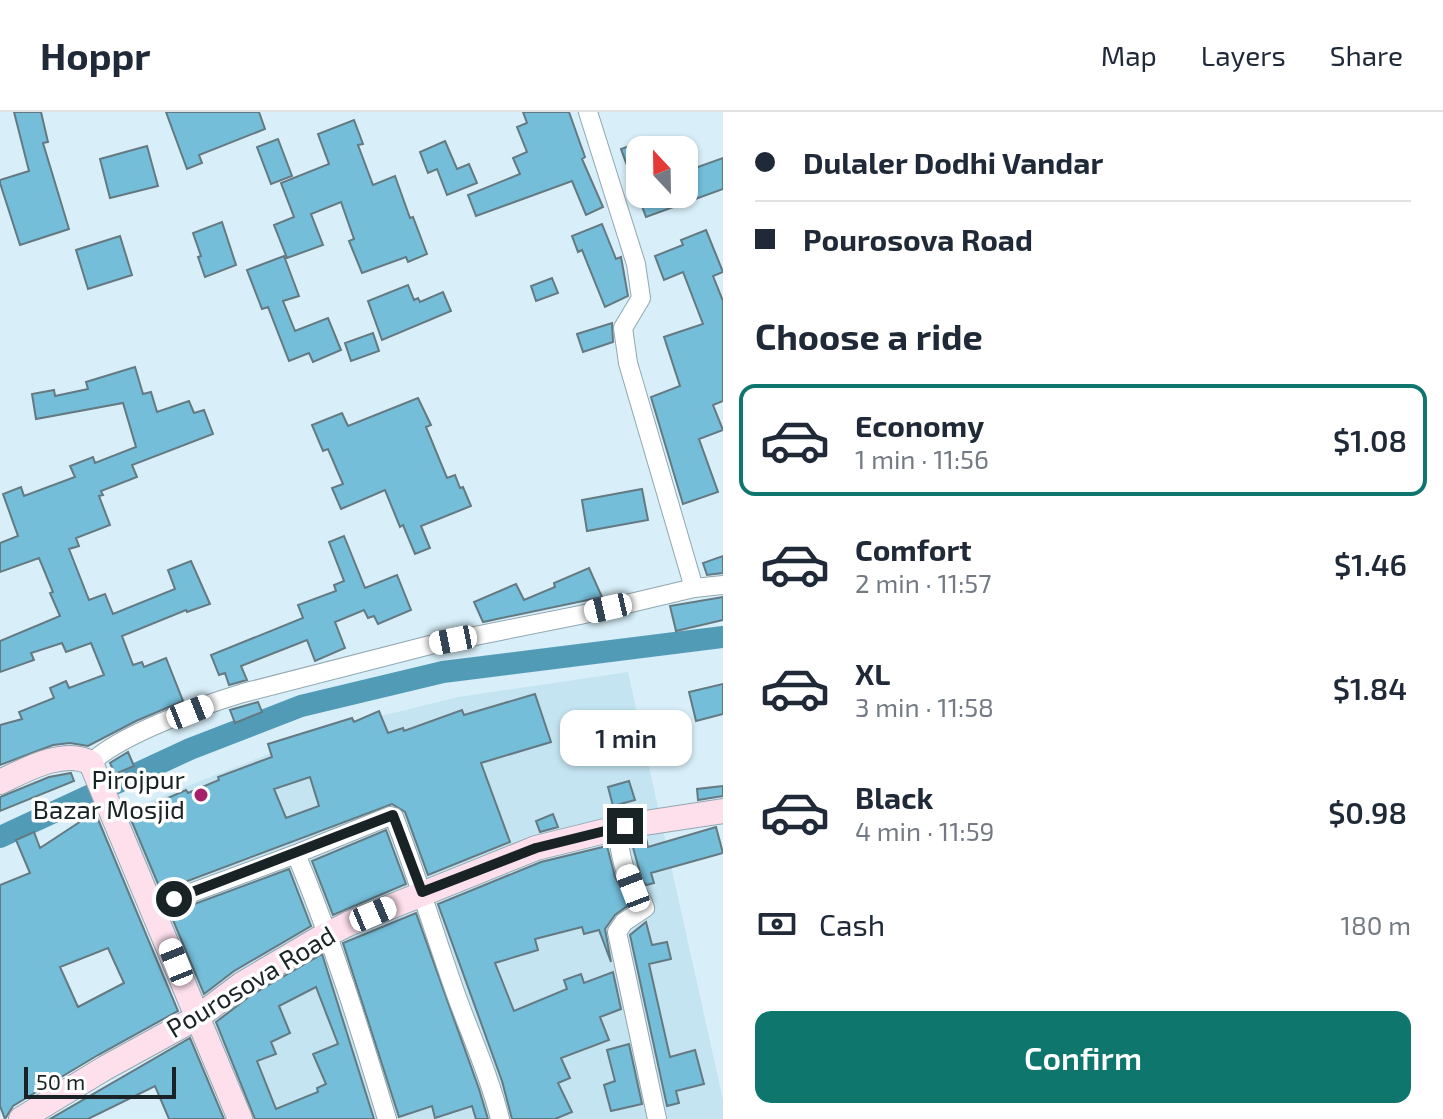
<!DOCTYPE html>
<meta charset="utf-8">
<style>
body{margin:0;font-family:"Exo 2",sans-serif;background:#f6f6f7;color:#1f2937;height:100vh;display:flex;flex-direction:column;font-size:30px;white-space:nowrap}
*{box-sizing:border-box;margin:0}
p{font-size:26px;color:#747a83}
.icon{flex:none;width:44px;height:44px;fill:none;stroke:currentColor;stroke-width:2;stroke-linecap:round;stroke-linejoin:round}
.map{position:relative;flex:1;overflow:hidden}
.panel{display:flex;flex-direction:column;background:#fff;width:720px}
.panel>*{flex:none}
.guide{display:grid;align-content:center;height:176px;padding:0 32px;background:#fff}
.needle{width:52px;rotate:338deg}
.controls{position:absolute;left:626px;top:24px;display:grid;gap:16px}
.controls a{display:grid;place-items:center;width:72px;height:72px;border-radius:16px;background:#fff;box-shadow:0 2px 6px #0004;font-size:40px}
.scale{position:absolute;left:24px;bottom:20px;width:152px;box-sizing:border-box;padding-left:8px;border:4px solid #192225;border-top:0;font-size:22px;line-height:28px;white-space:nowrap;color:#192225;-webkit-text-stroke:6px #fff;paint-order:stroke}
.end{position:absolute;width:36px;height:36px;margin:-18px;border:10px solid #192225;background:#fff;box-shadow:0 0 0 4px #fff}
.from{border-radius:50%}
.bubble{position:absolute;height:56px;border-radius:16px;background:#fff;box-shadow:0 2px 6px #0004;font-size:26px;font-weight:600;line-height:56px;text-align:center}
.car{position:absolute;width:24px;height:48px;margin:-24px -12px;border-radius:10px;box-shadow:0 0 6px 2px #0007;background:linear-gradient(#fff 24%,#345 0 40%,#fff 0 76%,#345 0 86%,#fff 0)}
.guide b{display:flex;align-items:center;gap:28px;height:76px;font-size:30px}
.guide b+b{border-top:2px solid #e0e1e3}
.guide i{width:20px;height:20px;background:#1f2937}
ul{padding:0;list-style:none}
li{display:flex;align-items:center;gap:24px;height:112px;margin:0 16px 12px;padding:0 16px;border:4px solid transparent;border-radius:16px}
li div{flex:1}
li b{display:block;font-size:30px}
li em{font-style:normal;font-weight:600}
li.active{border-color:#0f766e}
li>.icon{width:72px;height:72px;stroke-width:1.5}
h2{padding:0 32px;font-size:36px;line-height:96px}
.pay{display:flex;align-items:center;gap:20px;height:88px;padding:0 32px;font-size:30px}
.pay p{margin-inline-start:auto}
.primary-button{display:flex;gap:16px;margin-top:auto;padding:16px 32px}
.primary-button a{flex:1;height:92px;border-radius:16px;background:#0f766e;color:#fff;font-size:32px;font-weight:600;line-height:92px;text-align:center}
header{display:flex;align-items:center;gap:48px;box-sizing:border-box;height:112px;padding:0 40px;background:#fff;border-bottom:2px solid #e0e1e3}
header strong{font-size:38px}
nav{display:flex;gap:44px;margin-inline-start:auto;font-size:28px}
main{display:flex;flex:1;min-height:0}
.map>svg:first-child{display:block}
</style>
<header>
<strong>Hoppr</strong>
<nav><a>Map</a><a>Layers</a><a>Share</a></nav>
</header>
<main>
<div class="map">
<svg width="723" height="1007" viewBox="0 0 723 1007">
<rect width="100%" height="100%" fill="#d8eff9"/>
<path fill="#c4e4f1" d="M628,560L723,988V1007H248L122,700L337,615L458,585Z"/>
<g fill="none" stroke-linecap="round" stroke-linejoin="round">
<path stroke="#519bb6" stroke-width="22" d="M0,725L190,637L301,594L443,560L723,525"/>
</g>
<path fill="#74beda" stroke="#647981" stroke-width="2" fill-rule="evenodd" d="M14,0H41L48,30L43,31L69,117L20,133L0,71V68L29,59Z
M166,0H259L265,17L199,43L202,51L187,57Z
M523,0H569L585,45L582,47L603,95L586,103L572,69L476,104L468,83L520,62L513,46L527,40L517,15L527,11Z
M354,8L363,32L358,33L373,73L395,64L410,106L413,105L427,142L408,150L406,145L362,161L349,129L354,127L341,90L311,102L323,133L287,146L274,113L294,105L281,71L329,52L318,22Z
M278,27L292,64L271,72L257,35Z
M445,29L457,57L469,52L477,71L447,83L437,57L428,61L420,40Z
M640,30V82H684V60L723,46V77L646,105L621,37Z
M147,34L158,74L110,86L100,47Z
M222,110L236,153L205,165L198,145L201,144L193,121Z
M602,112L616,147L621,145L628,184L605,195L582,138L578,140L572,124Z
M706,118L723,160L713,164L723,189V289L713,293L723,318L699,327L718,380L683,392L651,285L680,274L664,225L703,212L683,160L664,168L655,144L683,133L681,128Z
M120,124L132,163L88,177L76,138Z
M284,144L299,184L283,189L295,219L328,206L341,238L313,250L309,241L289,249L268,195L262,197L247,158Z
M552,166L558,181L536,189L531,174Z
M408,173L414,188L418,186L420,190L443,180L451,199L382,228L368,189Z
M612,211L613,230L583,240L577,222Z
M373,221L379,239L351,249L345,231Z
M135,255L143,282L151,280L157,300L189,289L194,301L204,298L213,322L132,353L137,365L101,379L103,383L99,384L110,413L76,426L79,434L69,437L89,488L105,482L113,502L175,477L168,458L191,449L210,492L187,500L186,498L122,524L133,553L142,550L144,555L166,546L183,589L136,609L88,634L70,631L53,633L0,653V613L22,607L19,600L54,586L50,576L66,569L69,576L104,563L91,531L66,540L62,531L31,541L34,548L0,560V529L60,504L50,481L53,480L39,446L0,460V431L18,424L3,382L21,375L24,384L75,365L70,354L93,345L95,351L136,335L123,291L36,307L32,282L54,278L55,284L88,277L86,270Z
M418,286L431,313L426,315L447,366L455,363L460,376L463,375L471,394L421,414L430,436L415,442L403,413L400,415L385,378L341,397L332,376L343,372L328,337L323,339L312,313L342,301L348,314Z
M642,377L648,408L587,419L582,388Z
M344,424L365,476L397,463L411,498L378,512L374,504L368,506L364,498L335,510L345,536L315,549L307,528L241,554L247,568L229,573L225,561L219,563L211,543L303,506L298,493L336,479L334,473L344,469L329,430Z
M723,444V461L707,463L703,451Z
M589,456L602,485L483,510L474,490L516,472L524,488L555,475L554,471Z
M723,485V508L676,519L670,494Z
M723,572V602L696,609L689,580Z
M535,582L551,630L481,651L510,730L428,763L405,700L392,692L161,779L129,703L186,678L188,681L219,668L218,665L272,645L268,632L352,606L354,610L379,599L388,621L403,616L404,619L462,598L464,603ZM310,665L319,694L286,706L274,677Z
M258,590L262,600L235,611L230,598Z
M128,640L134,654L115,662L110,651Z
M71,661L74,669L0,699V685L49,665Z
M629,669L635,688L613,694L608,675Z
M723,674V684L698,688L697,677Z
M95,700L178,899L98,943L13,994L5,1007L0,994V773L30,761L16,728L34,720L40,736ZM108,836L124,871L78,895L60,855Z
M553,702L558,715L540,720L536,709Z
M716,715L723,741L651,761L654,771L646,773L642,768L631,728L646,726L648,735Z
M386,718L406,772L333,803L312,749Z
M607,734L615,765L630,792L615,803L605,817L611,850L599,818L584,822L582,815L535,827L538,838L495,851L514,899L567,877L564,868L581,862L584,871L613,860L621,897L600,905L609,928L561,946L570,966L558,971L572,1000L555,1007H512L502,969L438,792L541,750Z
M289,757L311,814L234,859L204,882L170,801Z
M416,801L479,977L488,1007H476L472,994L435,1006L432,994L399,1005L343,831Z
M646,810L652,833L667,830L671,847L649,852L670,945L695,938L704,972L676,979L679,991L667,994L630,823Z
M322,842L374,1007H255L216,910L250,884ZM316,875L338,932L313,942L326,972L317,976L318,980L276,997L257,949L276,942L271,930L290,921L279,894Z
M190,926L224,1007H169L155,974L88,1007H50Z
M629,932L642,992L611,999L604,973L615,969L607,938Z"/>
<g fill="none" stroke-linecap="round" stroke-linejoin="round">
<g stroke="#91a7b0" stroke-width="20">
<path id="street" d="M588,0L636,152L641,186L623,216L628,251L694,476
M91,651C119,623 203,593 243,581L430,533L580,503L694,476L723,473
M618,715C618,733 623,758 632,774C638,782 642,786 645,796L624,810L617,820L657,1007
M296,742L390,704L394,705C416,761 433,817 453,874C468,918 489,961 500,1007
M153,795L296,742C332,828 360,917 387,1007"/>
</g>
<g stroke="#91a7b0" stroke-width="26">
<path id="secondary" d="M0,670C25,658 64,636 91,651L240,1007
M21,1007L105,956L198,905L242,872L320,826L348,812L536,736L625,714L723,699"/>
</g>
<use href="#street" stroke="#fff" stroke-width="18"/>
<use href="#secondary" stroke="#fde0ec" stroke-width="24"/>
</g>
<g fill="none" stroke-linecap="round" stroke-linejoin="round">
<path stroke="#192225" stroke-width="10" d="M174,787L393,703L422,780L536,736L625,714"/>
</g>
<circle fill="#a71f68" stroke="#fff" stroke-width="3" cx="201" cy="683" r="8"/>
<g text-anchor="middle" stroke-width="7" stroke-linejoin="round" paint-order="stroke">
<g font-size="26" fill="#192225" stroke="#fff" text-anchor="end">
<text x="185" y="677">Pirojpur<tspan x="185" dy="30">Bazar Mosjid</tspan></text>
</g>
<g font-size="26" fill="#192225" stroke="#fff">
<text transform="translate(251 870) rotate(-31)" y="9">Pourosova Road</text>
</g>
</g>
</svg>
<div class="controls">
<a><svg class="needle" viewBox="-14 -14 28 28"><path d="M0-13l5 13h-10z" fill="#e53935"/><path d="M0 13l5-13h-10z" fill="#747a83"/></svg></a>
</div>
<div class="scale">50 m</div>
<i class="end from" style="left:174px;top:787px"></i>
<i class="end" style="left:625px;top:714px"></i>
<div class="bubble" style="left:560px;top:598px;width:132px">1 min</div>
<i class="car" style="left:608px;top:496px;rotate:257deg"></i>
<i class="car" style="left:453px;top:528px;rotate:259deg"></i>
<i class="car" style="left:190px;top:600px;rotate:68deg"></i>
<i class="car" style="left:633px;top:776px;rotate:339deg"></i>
<i class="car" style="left:373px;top:802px;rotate:67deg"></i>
<i class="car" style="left:176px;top:850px;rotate:338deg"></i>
</div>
<section class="panel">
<div class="guide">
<b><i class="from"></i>Dulaler Dodhi Vandar</b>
<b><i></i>Pourosova Road</b>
</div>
<h2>Choose a ride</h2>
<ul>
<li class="active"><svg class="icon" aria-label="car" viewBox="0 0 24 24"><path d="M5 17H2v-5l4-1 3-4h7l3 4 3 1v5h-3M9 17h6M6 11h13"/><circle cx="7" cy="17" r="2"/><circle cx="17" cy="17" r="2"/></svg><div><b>Economy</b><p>1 min · 11:56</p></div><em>$1.08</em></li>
<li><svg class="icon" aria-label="car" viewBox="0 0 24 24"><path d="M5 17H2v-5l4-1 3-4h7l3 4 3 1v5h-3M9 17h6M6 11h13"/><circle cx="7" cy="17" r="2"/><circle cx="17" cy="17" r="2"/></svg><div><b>Comfort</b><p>2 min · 11:57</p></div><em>$1.46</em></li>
<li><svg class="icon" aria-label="car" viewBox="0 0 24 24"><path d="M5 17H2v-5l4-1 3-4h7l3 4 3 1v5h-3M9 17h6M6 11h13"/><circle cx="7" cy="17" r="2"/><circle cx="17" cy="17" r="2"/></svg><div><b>XL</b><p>3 min · 11:58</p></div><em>$1.84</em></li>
<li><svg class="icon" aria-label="car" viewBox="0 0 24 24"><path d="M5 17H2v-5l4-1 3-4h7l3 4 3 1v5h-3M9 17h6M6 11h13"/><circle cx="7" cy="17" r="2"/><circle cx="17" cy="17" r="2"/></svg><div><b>Black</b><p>4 min · 11:59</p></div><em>$0.98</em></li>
</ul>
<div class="pay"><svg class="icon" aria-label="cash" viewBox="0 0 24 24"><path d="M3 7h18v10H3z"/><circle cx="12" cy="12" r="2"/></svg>Cash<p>180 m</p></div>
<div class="primary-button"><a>Confirm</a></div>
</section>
</main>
